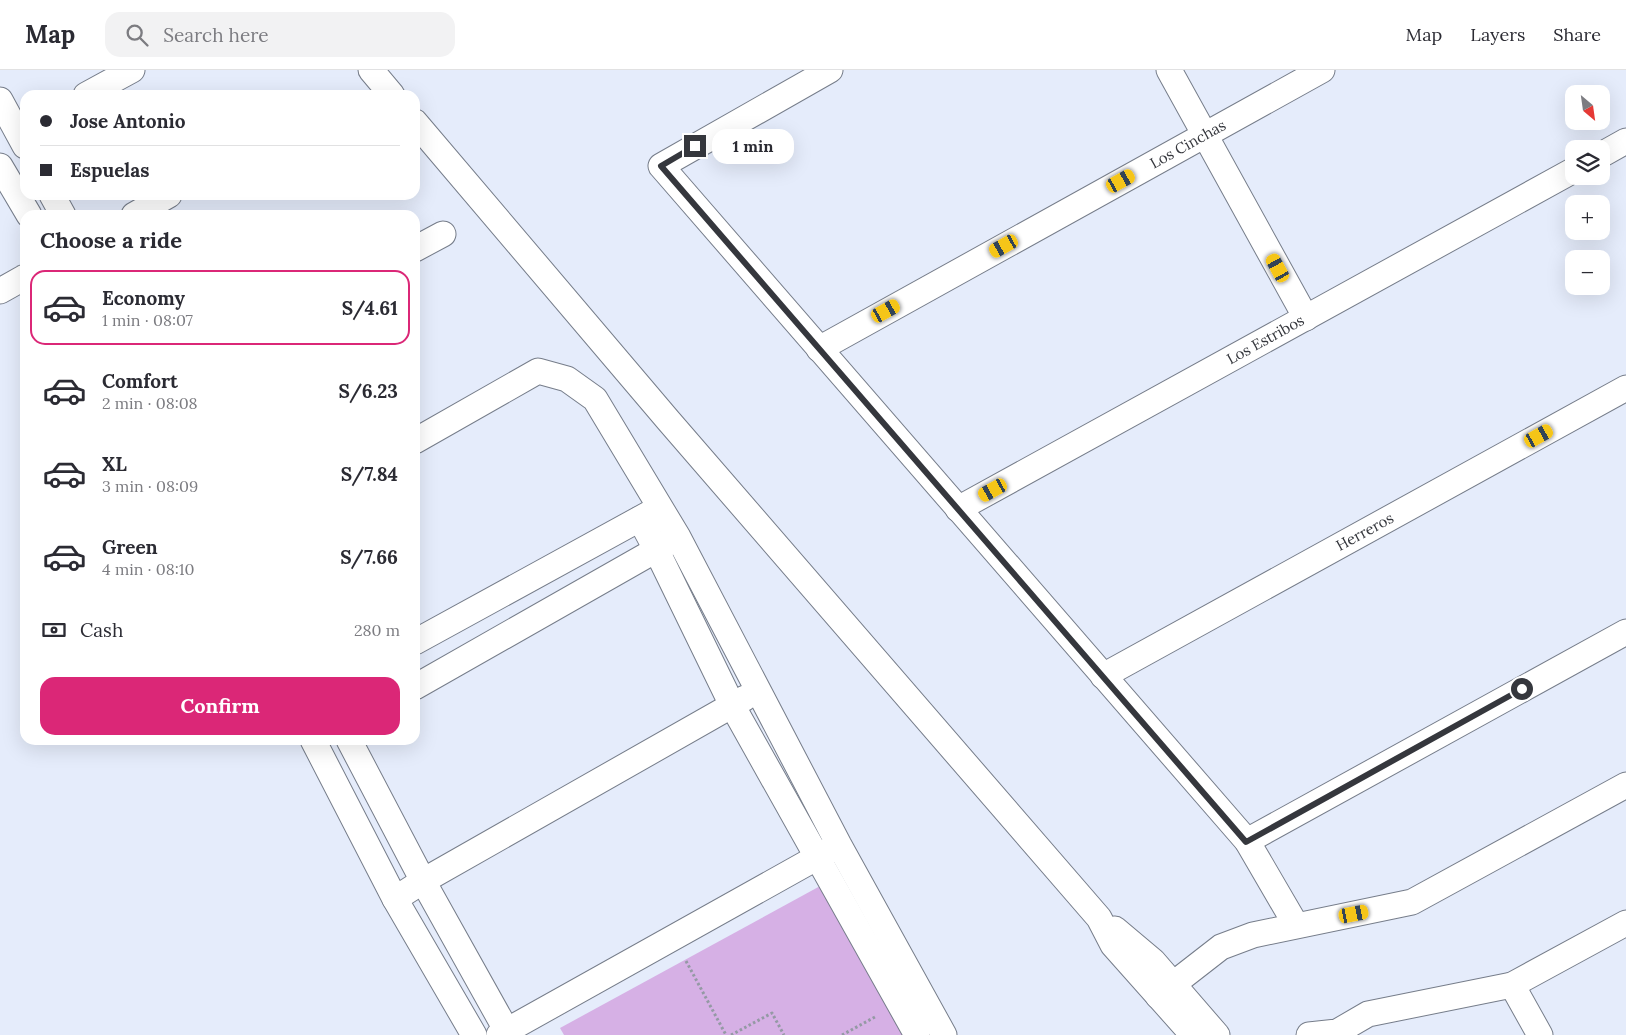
<!DOCTYPE html>
<meta charset="utf-8">
<style>
body{margin:0;font-family:Lora,serif;background:#f2f2f3;color:#2b2b33;height:100vh;display:flex;flex-direction:column;font-size:19px;white-space:nowrap}
*{box-sizing:border-box;margin:0}
p{font-size:16px;color:#7c7c81}
.icon{flex:none;width:28px;height:28px;fill:none;stroke:currentColor;stroke-width:2;stroke-linecap:round;stroke-linejoin:round}
.map{position:relative;flex:1;overflow:hidden}
.sheet{position:absolute;left:20px;top:140px;width:400px;height:535px;display:flex;flex-direction:column;background:#fff;border-radius:15px;box-shadow:0 5px 20px #0002}
.sheet>*{flex:none}
.top-card{position:absolute;left:20px;top:20px;width:400px;height:110px;border-radius:15px;box-shadow:0 5px 20px #0002;display:grid;align-content:center;height:110px;padding:0 20px;background:#fff}
.needle{width:32px;rotate:151deg}
.fabs{position:absolute;left:1565px;top:15px;display:grid;gap:10px}
.fabs a{display:grid;place-items:center;width:45px;height:45px;border-radius:10px;background:#fff;box-shadow:0 5px 20px #0002;font-size:25px}
.end{position:absolute;width:22px;height:22px;margin:-11px;border:6px solid #35373d;background:#fff;box-shadow:0 0 0 2px #fff}
.from{border-radius:50%}
.bubble{position:absolute;height:35px;border-radius:15px;background:#fff;box-shadow:0 5px 20px #0002;font-size:16px;font-weight:700;line-height:35px;text-align:center}
.car{position:absolute;width:15px;height:30px;margin:-15px -8px;border-radius:6px;box-shadow:0 0 4px 1px #0007;background:linear-gradient(#f5c518 24%,#345 0 40%,#f5c518 0 76%,#345 0 86%,#f5c518 0)}
.top-card b{display:flex;align-items:center;gap:18px;height:48px;font-size:19px}
.top-card b+b{border-top:1px solid #e1e1e2}
.top-card i{width:12px;height:12px;background:#2b2b33}
ul{padding:0;list-style:none}
li{display:flex;align-items:center;gap:15px;height:75px;margin:0 10px 8px;padding:0 10px;border:2px solid transparent;border-radius:15px}
li div{flex:1}
li b{display:block;font-size:19px}
li em{font-style:normal;font-weight:700}
li.current{border-color:#db2777}
li>.icon{width:45px;height:45px;stroke-width:1.5}
h2{padding:0 20px;font-size:22px;line-height:60px}
.pay{display:flex;align-items:center;gap:12px;height:55px;padding:0 20px;font-size:19px}
.pay p{margin-inline-start:auto}
.primary-button{display:flex;gap:10px;margin-top:auto;padding:10px 20px}
.primary-button a{flex:1;height:58px;border-radius:15px;background:#db2777;color:#fff;font-size:20px;font-weight:700;line-height:58px;text-align:center}
header{display:flex;align-items:center;gap:30px;box-sizing:border-box;height:70px;padding:0 25px;background:#fff;border-bottom:1px solid #e1e1e2}
header strong{font-size:24px}
nav{display:flex;gap:28px;margin-inline-start:auto;font-size:18px}
.search{width:350px;height:45px;background:#f2f2f3;display:flex;align-items:center;gap:12px;box-sizing:border-box;padding:0 18px;border-radius:15px;color:#7c7c81;font-size:19px}
.map>svg:first-child{display:block}
</style>
<header>
<strong>Map</strong>
<div class="search"><svg class="icon" aria-label="search" viewBox="0 0 24 24"><circle cx="10" cy="10" r="6"/><path d="M15 15l6 6"/></svg>Search here</div>
<nav><a>Map</a><a>Layers</a><a>Share</a></nav>
</header>
<div class="map">
<svg width="1626" height="965" viewBox="0 0 1626 965">
<rect width="100%" height="100%" fill="#e5ecfb"/>
<path fill="#d6b0e5" d="M822,815L906,965H564L560,958Z"/>
<g fill="none" stroke-linecap="round" stroke-linejoin="round">
<g stroke="#767d8a" stroke-width="27">
<g id="minor">
<path d="M371,0L392,25"/>
<path d="M830,0L661,96L1247,771L1296,855"/>
<path d="M1169,0L1306,248"/>
<path d="M86,25L132,0"/>
<path d="M0,30L25,76"/>
<path d="M415,52L668,350L1099,848L1113,875L1193,965"/>
<path d="M1601,85L1626,71"/>
<path d="M0,96L29,145"/>
<path d="M52,125L63,145"/>
<path d="M134,145L169,125"/>
<path d="M415,179L443,164"/>
<path d="M0,221L25,207"/>
<path id="s1" d="M819,279L1322,0"/>
<path d="M415,371L538,301L567,309L595,329L678,467L839,775L944,965"/>
<path id="s2" d="M958,439L1574,100"/>
<path d="M640,449L656,479L732,635L917,965"/>
<path d="M415,572L654,441"/>
<path id="s3" d="M1103,606L1626,318"/>
<path d="M415,617L670,472"/>
<path d="M313,670L395,829L474,965"/>
<path d="M349,670L423,811L509,965"/>
<path d="M1247,771L1626,562"/>
<path d="M395,829L423,811L745,628"/>
<path d="M1115,859L1153,891L1217,965"/>
<path d="M1512,915L1540,965"/>
<path d="M1158,926L1221,877L1253,865L1412,832L1626,715"/>
<path d="M499,965L832,779"/>
<path d="M1309,965L1337,962L1368,944L1512,915L1626,853"/>
</g>
</g>
<path stroke="#9499a4" stroke-width="3" stroke-dasharray="2.5 2.5" stroke-linecap="butt" d="M686,891L726,965
M731,965L772,943L784,965
M842,965L875,947"/>
<use href="#minor" stroke="#fff" stroke-width="25"/>
</g>
<g fill="none" stroke-linecap="round" stroke-linejoin="round">
<path stroke="#35373d" stroke-width="6" d="M695,76L661,96L1246,772L1522,619"/>
</g>
<g text-anchor="middle" stroke-width="5" stroke-linejoin="round" paint-order="stroke">
<g font-size="15" fill="#35373d" stroke="#fff">
<text dy="5" stroke="none"><textPath href="#s1" startOffset="422">Los Cinchas</textPath></text>
<text dy="5" stroke="none"><textPath href="#s2" startOffset="351">Los Estribos</textPath></text>
<text dy="5" stroke="none"><textPath href="#s3" startOffset="299">Herreros</textPath></text>
</g>
</g>
</svg>
<div class="fabs">
<a><svg class="needle" viewBox="-14 -14 28 28"><path d="M0-13l5 13h-10z" fill="#e53935"/><path d="M0 13l5-13h-10z" fill="#7c7c81"/></svg></a>
<a><svg class="icon" aria-label="layers" viewBox="0 0 24 24"><path d="M12 4l9 5-9 5-9-5zM3 14l9 5 9-5"/></svg></a>
<a>+</a>
<a>−</a>
</div>
<i class="end from" style="left:1522px;top:619px"></i>
<i class="end" style="left:695px;top:76px"></i>
<div class="bubble" style="left:712px;top:59px;width:82px">1 min</div>
<i class="car" style="left:1121px;top:111px;rotate:61deg"></i>
<i class="car" style="left:1004px;top:176px;rotate:241deg"></i>
<i class="car" style="left:1278px;top:198px;rotate:331deg"></i>
<i class="car" style="left:886px;top:241px;rotate:61deg"></i>
<i class="car" style="left:1539px;top:366px;rotate:61deg"></i>
<i class="car" style="left:993px;top:420px;rotate:241deg"></i>
<i class="car" style="left:1354px;top:844px;rotate:79deg"></i>
<div class="top-card">
<b><i class="from"></i>Jose Antonio</b>
<b><i></i>Espuelas</b>
</div>
<section class="sheet">
<h2>Choose a ride</h2>
<ul>
<li class="current"><svg class="icon" aria-label="car" viewBox="0 0 24 24"><path d="M5 17H2v-5l4-1 3-4h7l3 4 3 1v5h-3M9 17h6M6 11h13"/><circle cx="7" cy="17" r="2"/><circle cx="17" cy="17" r="2"/></svg><div><b>Economy</b><p>1 min · 08:07</p></div><em>S/4.61</em></li>
<li><svg class="icon" aria-label="car" viewBox="0 0 24 24"><path d="M5 17H2v-5l4-1 3-4h7l3 4 3 1v5h-3M9 17h6M6 11h13"/><circle cx="7" cy="17" r="2"/><circle cx="17" cy="17" r="2"/></svg><div><b>Comfort</b><p>2 min · 08:08</p></div><em>S/6.23</em></li>
<li><svg class="icon" aria-label="car" viewBox="0 0 24 24"><path d="M5 17H2v-5l4-1 3-4h7l3 4 3 1v5h-3M9 17h6M6 11h13"/><circle cx="7" cy="17" r="2"/><circle cx="17" cy="17" r="2"/></svg><div><b>XL</b><p>3 min · 08:09</p></div><em>S/7.84</em></li>
<li><svg class="icon" aria-label="car" viewBox="0 0 24 24"><path d="M5 17H2v-5l4-1 3-4h7l3 4 3 1v5h-3M9 17h6M6 11h13"/><circle cx="7" cy="17" r="2"/><circle cx="17" cy="17" r="2"/></svg><div><b>Green</b><p>4 min · 08:10</p></div><em>S/7.66</em></li>
</ul>
<div class="pay"><svg class="icon" aria-label="cash" viewBox="0 0 24 24"><path d="M3 7h18v10H3z"/><circle cx="12" cy="12" r="2"/></svg>Cash<p>280 m</p></div>
<div class="primary-button"><a>Confirm</a></div>
</section>
</div>
